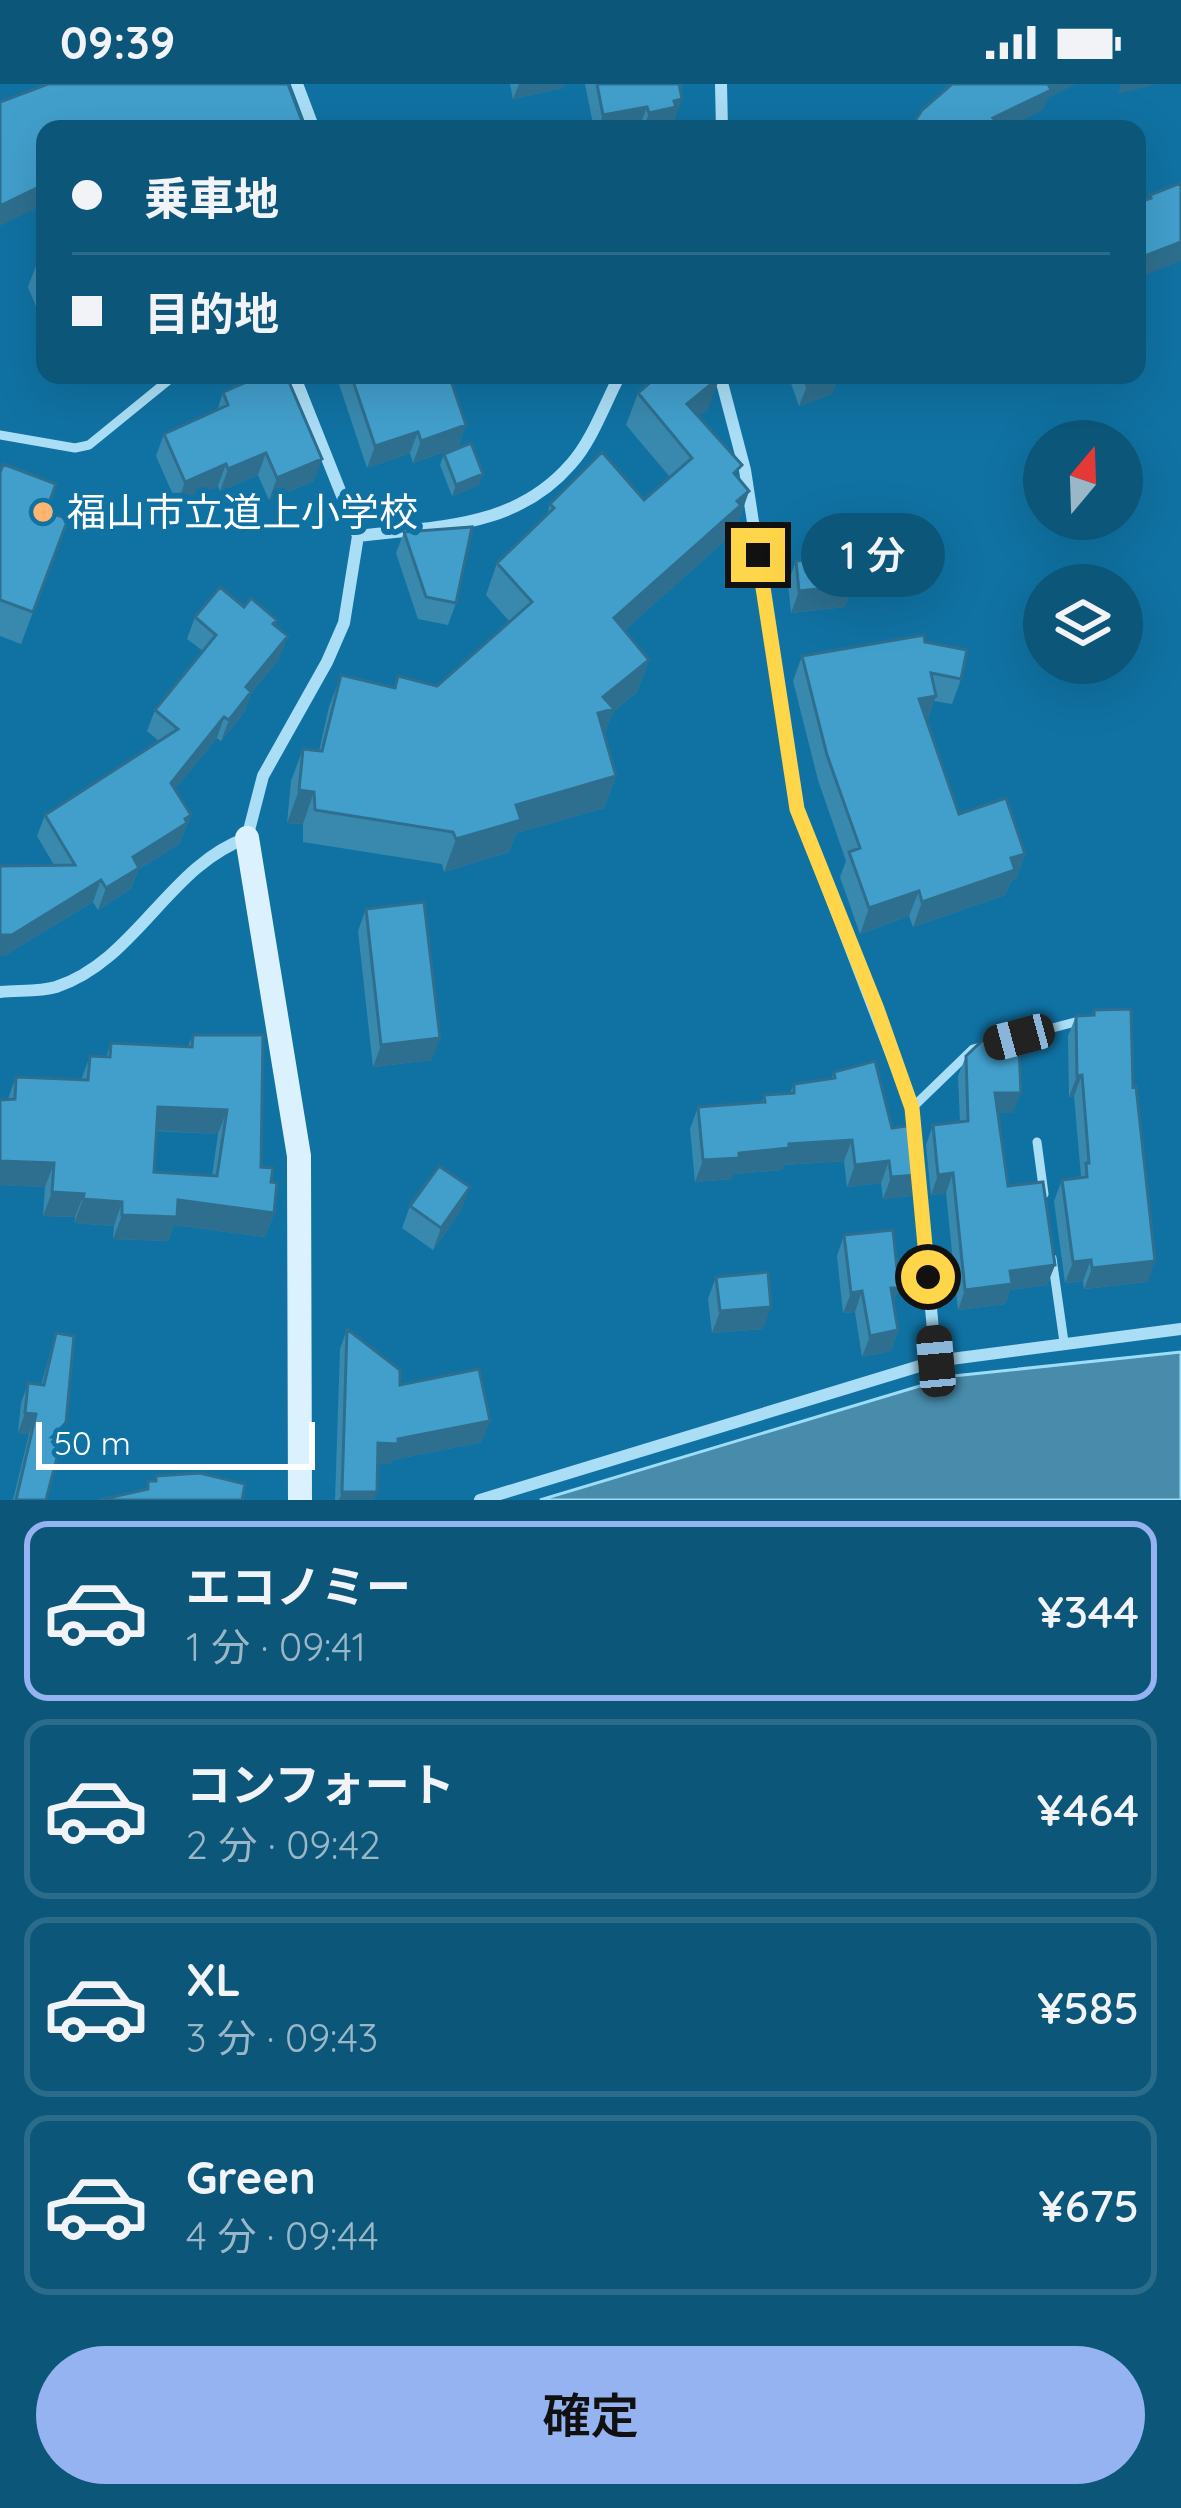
<!DOCTYPE html>
<html lang="ja">
<meta charset="utf-8">
<style>
body{margin:0;font-family:Quicksand,"Noto Sans JP",sans-serif;background:#155c7f;color:#f1f3f6;height:100vh;display:flex;flex-direction:column;font-size:45px;white-space:nowrap}
*{box-sizing:border-box;margin:0}
p{font-size:39px;color:#9ab7c7}
.icon{flex:none;width:66px;height:66px;fill:none;stroke:currentColor;stroke-width:2;stroke-linecap:round;stroke-linejoin:round}
.map{position:relative;height:1416px;overflow:hidden}
.panel{display:flex;flex-direction:column;background:#0c567a;flex:1}
.panel>*{flex:none}
.hud{position:absolute;left:36px;top:36px;width:1110px;height:264px;border-radius:24px;box-shadow:0 12px 48px #0002;display:grid;align-content:center;height:264px;padding:0 36px;background:#0c567a}
.needle{width:78px;rotate:19deg}
.buttons{position:absolute;left:1023px;top:336px;display:grid;gap:24px}
.buttons a{display:grid;place-items:center;width:120px;height:120px;border-radius:50%;background:#0c567a;box-shadow:0 12px 48px #0002;font-size:60px}
.scale{position:absolute;left:36px;bottom:30px;width:279px;box-sizing:border-box;padding-left:12px;border:6px solid #fff;border-top:0;font-size:33px;line-height:42px;white-space:nowrap;color:#fff;-webkit-text-stroke:9px #1072a3;paint-order:stroke}
.end{position:absolute;width:54px;height:54px;margin:-27px;border:15px solid #ffd54a;background:#111;box-shadow:0 0 0 6px #111}
.from{border-radius:50%}
.bubble{position:absolute;height:84px;border-radius:42px;background:#0c567a;box-shadow:0 12px 48px #0002;font-size:39px;font-weight:600;line-height:84px;text-align:center}
.car{position:absolute;width:36px;height:72px;margin:-36px -18px;border-radius:15px;box-shadow:0 0 9px 3px #0007;background:linear-gradient(#222 24%,#8ab4d8 0 40%,#222 0 76%,#8ab4d8 0 86%,#222 0)}
.hud b{display:flex;align-items:center;gap:42px;height:114px;font-size:45px}
.hud b+b{border-top:3px solid #2c6c8b}
.hud i{width:30px;height:30px;background:#f1f3f6}
ul{padding:21px 0 0;list-style:none}
li{display:flex;align-items:center;gap:36px;height:180px;margin:0 24px 18px;padding:0 12px;border:6px solid #2c6c8b;border-radius:24px}
li div{flex:1}
li b{display:block;font-size:45px}
li em{font-style:normal;font-weight:600}
li.active{border-color:#95b2f1}
li>.icon{width:108px;height:108px;stroke-width:1.5}
.primary-button{display:flex;gap:24px;margin-top:auto;padding:24px 36px}
.primary-button a{flex:1;height:138px;border-radius:72px;background:#95b2f1;color:#111;font-size:48px;font-weight:600;line-height:138px;text-align:center}
.status{display:flex;justify-content:space-between;align-items:center;height:84px;padding:0 60px;background:#0c567a;direction:ltr}
.status svg{height:33px;fill:currentColor}
.map>svg:first-child{display:block}
</style>
<div class="status"><b>09:39</b><svg viewBox="0 0 49 12"><path d="M0 12V9h3v3zM5 12V6h3v6zM10 12V3h3v9zM15 12V0h3v12zM26 1h20v11H26zM47 4h2v5h-2z"/></svg></div>
<div class="map">
<svg width="1181" height="1416" viewBox="0 0 1181 1416">
<rect width="100%" height="100%" fill="#1072a3"/>
<path fill="#488bab" stroke="#9cddf9" stroke-width="3" d="M1181,1268V1416H540L953,1292Z"/>
<g fill="none" stroke-linecap="round" stroke-linejoin="round">
<path stroke="#aadef6" stroke-width="9" d="M0,351L75,364L89,361L175,291
M912,1024L973,965L1083,936
M1037,1058L1044,1110
M1052,1174L1064,1258"/>
<path stroke="#aadef6" stroke-width="12" d="M297,0L314,45
M721,0L722,45
M720,291L745,386L797,725L912,1024L936,1277
M358,452C437,442 515,445 571,380C592,357 605,319 620,291
M0,908C18,906 39,908 56,903C136,877 169,781 247,754L263,692L327,578L344,539L358,452L294,291
M480,1416L936,1277L1181,1245"/>
<path stroke="#dbf2fe" stroke-width="24" d="M247,754L299,1072L300,1416"/>
</g>
<path fill="#3989af" fill-rule="evenodd" d="M510,0H564L562,4L513,15Z
M585,0H682L674,37L671,38L668,45H594Z
M45,175V244L28,203L37,179Z
M336,291H449L466,341L458,363L413,379L410,369L367,384Z
M651,291L708,325L698,333L738,394L749,407L738,439L733,443L729,453L625,546L649,576L637,608L613,628L604,651L616,692L604,724L516,749L509,768L444,788L442,780L303,758V740L287,739L291,697L303,665L319,667L329,623L341,591L394,604L398,592L437,602L510,538L486,511L497,479L547,431L550,420L644,416L670,393L626,341L638,309L647,301Z
M788,291H839L832,310L799,322Z
M223,308L314,397L269,416L258,391L220,407L218,402L177,420L156,372L164,350L217,327Z
M444,370L479,401L452,412L440,381Z
M0,389L46,427L68,435L21,560L0,552Z
M404,448L456,519L448,541L418,535L396,469Z
M796,477L853,501L845,523L791,529L788,499Z
M244,523L277,536L275,542L280,574L251,609L244,629L221,657L217,654L175,705L191,731L179,760L138,786L131,805L98,826L93,818L4,872L54,781L37,752L45,731L159,657L147,647L155,626L203,567L187,555L195,533Z
M925,558L961,595L952,620L934,617L927,638L959,730L1025,770L1016,795L1011,797L1005,811L913,843L909,832L860,850L840,793L846,777L818,696L793,597L802,572Z
M366,825L432,976L373,983L358,847Z
M1094,926L1133,1003L1148,1198L1084,1205L1083,1197L1065,1199L1054,1117L1062,1096L1081,1092L1074,1012L1069,1013L1068,952L1076,932L1092,931Z
M193,951L261,1083L271,1098L274,1129L265,1153L174,1141L168,1157L113,1155L114,1142L74,1139L75,1133L43,1132L45,1103L0,1101V1016L8,1015L16,993L81,996L90,972L106,973L111,959L188,962ZM156,1047L218,1050L212,1092L154,1088Z
M989,964L1013,1029H998L1008,1102L1055,1181L1047,1201L1010,1206L1005,1220L958,1226L946,1109L931,1111L926,1061L933,1041L960,1038L958,992L966,972Z
M834,988L892,1044L918,1091L910,1112L883,1115L881,1099L847,1103L844,1077L783,1081L782,1086L733,1090L732,1095L695,1098L690,1045L698,1023L762,1018L764,1011L790,1009L794,1000L831,995Z
M410,1122L462,1125L433,1166L402,1144Z
M844,1151L893,1220L898,1246L891,1267L862,1273L855,1228L843,1229L837,1172Z
M716,1193L763,1245L712,1249L708,1215Z
M347,1245L400,1301L482,1358L392,1376L390,1380H378L374,1416H335L340,1265Z
M56,1249L46,1416H13L29,1350L18,1349L21,1319L28,1299L41,1301Z"/>
<path fill="#2e6f8f" d="M519,0H564L562,4L513,15Z
M677,0H682L676,17L682,15L674,37L671,38L668,45H643L649,29Z
M1046,0H1076L1048,14L1043,26L1005,45H989L993,34Z
M1121,0H1158L1118,10Z
M647,23L639,44L598,45L603,31Z
M45,100V120L0,142V122Z
M1181,158V177L1137,194V175Z
M836,291H839L832,310L799,322L807,302Z
M720,293L708,325L675,352L687,320Z
M466,341L458,363L413,379L421,357Z
M418,348L410,369L367,384L375,362Z
M266,369L258,391L220,407L228,385Z
M322,375L314,397L269,416L277,394Z
M226,380L218,402L177,420L185,398Z
M483,390L479,401L452,412L456,401Z
M749,407L738,439L733,443L729,453L603,566L614,534Z
M853,501L845,523L791,529L799,507Z
M288,552L280,574L251,609L244,629L221,657L229,636L246,603Z
M649,576L637,608L613,628L602,657L586,662L603,613Z
M936,612L927,638L919,615Z
M224,633L217,654L163,720L171,699Z
M616,692L604,724L516,749L509,768L444,788L456,755L516,721Z
M299,706L314,708L303,740L287,739Z
M191,731L179,760L138,786L131,805L98,826L106,804L133,773Z
M1025,770L1016,795L1011,797L1005,811L913,843L922,818L1011,774Z
M101,796L93,818L4,872H0V851Z
M919,807L909,832L860,850L869,824Z
M440,954L432,976L373,983L381,961Z
M1082,991L1074,1012L1069,1013L1077,992Z
M995,1009H1021L1013,1029H988Z
M158,1023L227,1026L218,1050L149,1046Z
M852,1056L844,1077L783,1081L782,1086L733,1090L732,1095L695,1098L703,1076L789,1060Z
M0,1077L54,1079L45,1103L0,1101Z
M889,1077L881,1099L847,1103L855,1081Z
M953,1089L946,1109L931,1111L938,1091Z
M918,1091L910,1112L883,1115L891,1093Z
M470,1103L462,1125L433,1166L441,1144Z
M52,1108L84,1110L75,1133L43,1132Z
M83,1115L122,1118L114,1142L74,1139Z
M178,1116L274,1129L265,1153L174,1141L168,1157L113,1155L122,1131Z
M1091,1176L1083,1197L1065,1199L1073,1178Z
M1155,1177L1148,1198L1084,1205L1092,1184Z
M1055,1181L1047,1201L1010,1206L1005,1220L958,1226L965,1206L1010,1187Z
M891,1204H899L892,1224Z
M862,1207L855,1228L843,1229L851,1209Z
M771,1223L763,1245L712,1249L720,1227Z
M898,1246L891,1267L862,1273L870,1252Z
M25,1329L36,1330L29,1350L18,1349Z
M490,1337L482,1358L392,1376L390,1380H371L378,1359Z
M342,1408H377L374,1416H339Z"/>
<path fill="#429fcc" stroke="#2e6f8f" stroke-width="3" fill-rule="evenodd" d="M48,0H288L305,45H231L230,41L219,45H45V100L0,122V18Z
M597,0H679L682,15L674,17L676,23L649,29L647,23L603,31Z
M952,0H1048L1051,6L993,34L1003,45H910L922,26Z
M758,38L769,45H754Z
M1181,99V158L1137,175V119L1151,114L1150,111Z
M45,175V198L37,179Z
M263,291H286L322,375L277,394L266,369L228,385L226,380L185,398L164,350L228,321L223,308Z
M351,291H449L466,341L421,357L418,348L375,362Z
M651,291H717L720,293L687,320L742,381L734,389L749,407L737,417L741,421L614,534L649,576L603,613L614,625L598,629L616,692L516,721L521,736L456,755L453,748L315,726L314,708L299,706L303,665L322,667L341,591L395,604L398,592L437,602L532,518L497,479L554,424L550,420L602,368L644,416L692,374L638,309L654,295Z
M803,291H836L807,302Z
M471,359L483,390L456,401L444,370Z
M3,380L56,400L46,427L68,435L33,528L0,516V389Z
M472,443L456,519L426,513L404,448Z
M850,471L853,501L799,507L796,477Z
M220,503L244,523L251,514L277,536L273,540L288,552L246,603L251,608L229,636L224,633L171,699L191,731L185,735L187,739L133,773L139,784L106,804L101,796L12,851H0V782L75,781L45,731L178,645L155,626L216,551L195,533Z
M924,551L925,558L967,566L961,595L931,589L936,612L919,615L959,730L1006,714L1025,770L1011,774L1015,786L922,818L919,807L869,824L849,768L860,764L827,671L802,572Z
M424,818L440,954L381,961L366,825Z
M1131,925L1133,1003L1136,1002L1155,1177L1092,1184L1091,1176L1073,1178L1062,1096L1087,1093L1086,1079H1089L1082,991L1077,992L1076,932L1094,931V926Z
M193,951H263L261,1083L273,1084L271,1098L277,1099L274,1129L178,1116L177,1133L122,1131V1118L83,1115L84,1110L52,1108L54,1079L0,1077V1016L15,1015L16,993L88,996L90,972L110,973L111,959L192,963ZM158,1023L227,1026L217,1092L154,1088Z
M987,952L989,964L1019,963L1021,1009H995L1008,1102L1043,1098L1055,1181L1010,1187L1012,1200L965,1206L953,1089L938,1091L933,1041L968,1037L966,972Z
M875,977L892,1044L913,1041L918,1091L891,1093L889,1077L855,1081L852,1056L789,1060V1064L739,1069V1074L703,1076L698,1023L765,1018L764,1011L794,1009V1000L835,994L834,988Z
M439,1082L470,1103L441,1144L410,1122Z
M893,1146L899,1204H891L898,1246L870,1252L862,1207L851,1209L844,1151Z
M768,1188L771,1223L720,1227L716,1193Z
M347,1245L400,1286V1301L479,1285L490,1337L398,1355V1360L378,1359L377,1408H342Z
M56,1249L74,1252L66,1339L46,1416H16L36,1330L25,1329L28,1299L44,1301Z
M200,1389L245,1400L242,1416H99L148,1405V1397H156V1392Z"/>
<g fill="none" stroke-linecap="round" stroke-linejoin="round">
<path stroke="#ffd54a" stroke-width="15" d="M758,471L797,725L877,925L912,1024L928,1193"/>
</g>
<circle fill="#ffb46f" stroke="#1072a3" stroke-width="4.5" cx="43" cy="428" r="12"/>
<g text-anchor="middle" stroke-width="12" stroke-linejoin="round" paint-order="stroke">
<g font-size="39" fill="#fff" stroke="#1072a3" text-anchor="start">
<text x="67" y="442">福山市立道上小学校</text>
</g>
</g>
</svg>
<div class="buttons">
<a><svg class="needle" viewBox="-14 -14 28 28"><path d="M0-13l5 13h-10z" fill="#e53935"/><path d="M0 13l5-13h-10z" fill="#9ab7c7"/></svg></a>
<a><svg class="icon" aria-label="layers" viewBox="0 0 24 24"><path d="M12 4l9 5-9 5-9-5zM3 14l9 5 9-5"/></svg></a>
</div>
<div class="scale">50 m</div>
<i class="end from" style="left:928px;top:1193px"></i>
<i class="end" style="left:758px;top:471px"></i>
<div class="bubble" style="left:801px;top:429px;width:144px">1 分</div>
<i class="car" style="left:1019px;top:953px;rotate:255deg"></i>
<i class="car" style="left:936px;top:1277px;rotate:355deg"></i>
<div class="hud">
<b><i class="from"></i>乗車地</b>
<b><i></i>目的地</b>
</div>
</div>
<section class="panel">
<ul>
<li class="active"><svg class="icon" aria-label="car" viewBox="0 0 24 24"><path d="M5 17H2v-5l4-1 3-4h7l3 4 3 1v5h-3M9 17h6M6 11h13"/><circle cx="7" cy="17" r="2"/><circle cx="17" cy="17" r="2"/></svg><div><b>エコノミー</b><p>1 分 · 09:41</p></div><em>¥344</em></li>
<li><svg class="icon" aria-label="car" viewBox="0 0 24 24"><path d="M5 17H2v-5l4-1 3-4h7l3 4 3 1v5h-3M9 17h6M6 11h13"/><circle cx="7" cy="17" r="2"/><circle cx="17" cy="17" r="2"/></svg><div><b>コンフォート</b><p>2 分 · 09:42</p></div><em>¥464</em></li>
<li><svg class="icon" aria-label="car" viewBox="0 0 24 24"><path d="M5 17H2v-5l4-1 3-4h7l3 4 3 1v5h-3M9 17h6M6 11h13"/><circle cx="7" cy="17" r="2"/><circle cx="17" cy="17" r="2"/></svg><div><b>XL</b><p>3 分 · 09:43</p></div><em>¥585</em></li>
<li><svg class="icon" aria-label="car" viewBox="0 0 24 24"><path d="M5 17H2v-5l4-1 3-4h7l3 4 3 1v5h-3M9 17h6M6 11h13"/><circle cx="7" cy="17" r="2"/><circle cx="17" cy="17" r="2"/></svg><div><b>Green</b><p>4 分 · 09:44</p></div><em>¥675</em></li>
</ul>
<div class="primary-button"><a>確定</a></div>
</section>
